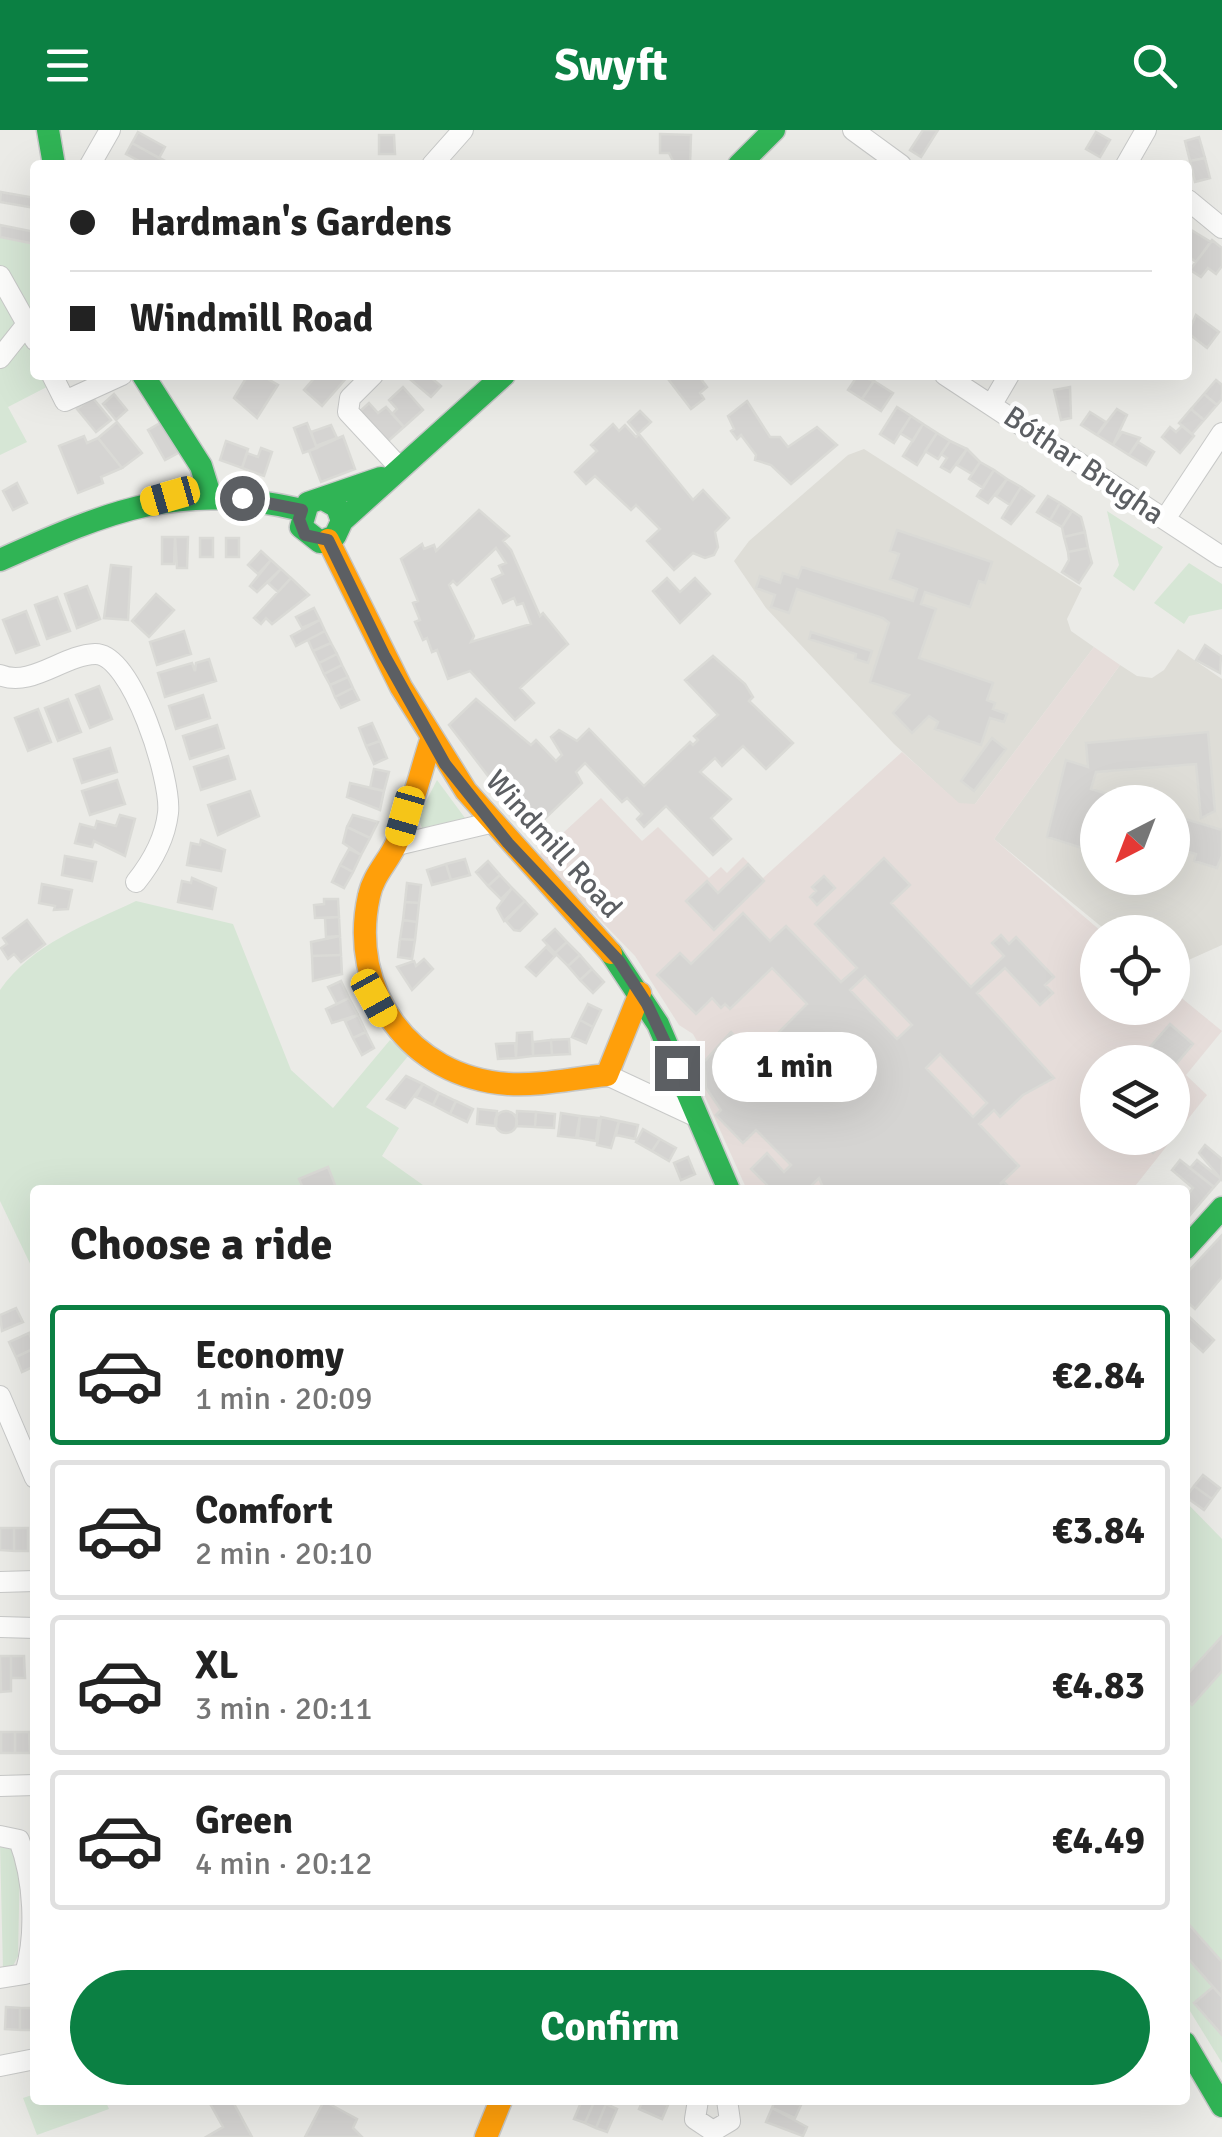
<!DOCTYPE html>
<meta charset="utf-8">
<style>
body{margin:0;font-family:Signika,sans-serif;background:#f6f6f6;color:#222;height:100vh;display:flex;flex-direction:column;font-size:38px;white-space:nowrap}
*{box-sizing:border-box;margin:0}
p{font-size:32px;color:#767676}
.icon{flex:none;width:55px;height:55px;fill:none;stroke:currentColor;stroke-width:2;stroke-linecap:round;stroke-linejoin:round}
.map{position:relative;flex:1;overflow:hidden}
.panel{position:absolute;left:30px;top:1055px;width:1160px;height:920px;display:flex;flex-direction:column;background:#fff;border-radius:10px;box-shadow:0 10px 40px #0002}
.panel>*{flex:none}
.hud{position:absolute;left:30px;top:30px;width:1162px;height:220px;border-radius:10px;box-shadow:0 10px 40px #0002;display:grid;align-content:center;height:220px;padding:0 40px;background:#fff}
.needle{width:65px;rotate:222deg}
.buttons{position:absolute;left:1080px;top:655px;display:grid;gap:20px}
.buttons a{display:grid;place-items:center;width:110px;height:110px;border-radius:50%;background:#fff;box-shadow:0 10px 40px #0002;font-size:50px}
.end{position:absolute;width:45px;height:45px;margin:-22px;border:12px solid #5c5f63;background:#fff;box-shadow:0 0 0 5px #fff}
.from{border-radius:50%}
.bubble{position:absolute;height:70px;border-radius:35px;background:#fff;box-shadow:0 10px 40px #0002;font-size:32px;font-weight:700;line-height:70px;text-align:center}
.car{position:absolute;width:30px;height:60px;margin:-30px -15px;border-radius:12px;box-shadow:0 0 8px 2px #0007;background:linear-gradient(#f5c518 24%,#345 0 40%,#f5c518 0 76%,#345 0 86%,#f5c518 0)}
.hud b{display:flex;align-items:center;gap:35px;height:95px;font-size:38px}
.hud b+b{border-top:2px solid #e0e0e0}
.hud i{width:25px;height:25px;background:#222}
ul{padding:0;list-style:none}
li{display:flex;align-items:center;gap:30px;height:140px;margin:0 20px 15px;padding:0 20px;border:5px solid #e0e0e0;border-radius:10px}
li div{flex:1}
li b{display:block;font-size:38px}
li em{font-style:normal;font-weight:700}
li.active{border-color:#0b8043}
li>.icon{width:90px;height:90px;stroke-width:1.5}
h2{padding:0 40px;font-size:45px;line-height:120px}
.action{display:flex;gap:20px;margin-top:auto;padding:20px 40px}
.action a{flex:1;height:115px;border-radius:60px;background:#0b8043;color:#fff;font-size:40px;font-weight:700;line-height:115px;text-align:center}
header{display:flex;justify-content:space-between;align-items:center;height:130px;padding:0 40px;background:#0b8043;color:#fff;font-size:45px;font-weight:700}
.map>svg:first-child{display:block}
</style>
<header><svg class="icon" aria-label="menu" viewBox="0 0 24 24"><path d="M4 6h16M4 12h16M4 18h16"/></svg>Swyft<svg class="icon" aria-label="search" viewBox="0 0 24 24"><circle cx="10" cy="10" r="6"/><path d="M15 15l6 6"/></svg></header>
<div class="map">
<svg width="1222" height="2007" viewBox="0 0 1222 2007">
<rect width="100%" height="100%" fill="#ebebe7"/>
<path fill="#deddd7" fill-rule="evenodd" d="M864,319L1082,458L1067,489L1071,501L1094,517L975,674H959L894,614L766,478L734,431L749,411L848,325Z
M1178,519L1222,549V815L1173,837L1172,802H1108L994,709L1120,535L1137,546L1152,548L1164,540ZM1098,672H1172V748H1098Z"/>
<path fill="#e6ddda" fill-rule="evenodd" d="M1094,517L1120,535L994,709L1102,802H1098V878H1172L1173,861L1222,901L1186,945L1207,965L1132,1060H747L703,962L695,931L703,922L693,904L679,895L635,826L538,726L601,668L642,711L658,697L709,748L721,737L727,743L743,727L763,748L902,622L959,673L975,674ZM1098,932H1172V1008H1098Z"/>
<path fill="#d6e6d5" d="M0,107L35,115V245H70L8,277L27,312L0,325Z
M1107,381L1163,417L1134,461L1113,446L1119,435Z
M1189,433L1222,454V479L1189,486L1184,494L1154,473Z
M437,650L465,688L422,698L418,687Z
M136,771L233,794L291,940L333,978L390,910L409,925L366,977L399,998L382,1026L430,1060H35V1144L0,1071V860C33,813 86,795 136,771Z
M1185,1371L1222,1409V1933L1185,1873Z
M0,1713L11,1716L20,1731L18,1826L13,1836L3,1841Z
M35,1964V1970H105L109,1979L37,2005L23,1968Z"/>
<path fill="#d5d4d2" stroke="#dadad6" stroke-width="2.5" fill-rule="evenodd" d="M923,0H938L921,27L910,20Z
M138,2L165,17L159,28L132,13Z
M1096,2L1110,10L1100,27L1086,19Z
M660,4L691,5L690,35H675L669,23H660Z
M379,5H394L395,24H379Z
M1199,7L1205,28L1190,31L1185,11Z
M132,13L167,32L165,35L145,34L126,24Z
M1205,28L1210,48L1195,52L1190,31Z
M1,62L35,68V78L0,72Z
M0,95L35,102V114L0,107Z
M1188,98L1211,112L1196,132L1188,126Z
M1212,110L1222,118V136L1216,144L1208,138L1201,147L1190,140Z
M1196,185L1219,202L1207,218L1188,203Z
M248,245H261L278,255L257,288L234,268Z
M317,245H349L322,276L304,260Z
M405,245H428L441,256L431,267Z
M665,245H698L707,257L700,263L704,269L691,279Z
M858,245L874,251L862,269L848,260Z
M1216,250L1222,255V269L1217,275L1204,264Z
M874,251L893,263L881,281L862,269Z
M403,257L423,280L404,297L392,284L397,279L389,270Z
M1070,257L1071,288L1061,290L1054,260Z
M114,264L127,280L116,290L103,274Z
M1204,264L1217,275L1204,290L1191,279Z
M92,267L111,290L96,302L77,279Z
M747,271L770,307H780L788,317L817,297L837,315L791,354L771,335L755,330L756,325L741,305L737,309L731,301L734,299L728,286Z
M369,273L378,283L386,277L404,297L386,313L359,282Z
M897,277L911,286L894,313L880,304Z
M1117,279L1127,285L1113,315L1097,305Z
M1191,279L1204,290L1192,304L1179,293Z
M640,281L651,292L638,304L628,292Z
M1090,282L1106,292L1097,305L1081,295Z
M911,286L923,294L913,311L900,303Z
M117,292L142,323L122,338L98,308Z
M162,292L180,322L165,330L148,300Z
M307,293L317,318L303,323L294,298Z
M613,294L619,301L625,295L636,307L639,304L693,370L703,360L729,388L715,402L718,417L714,425L705,428L693,423L674,440L647,411L660,399L636,375L631,380L595,346L586,354L575,342L597,321L591,315Z
M923,294L937,303L917,335L903,326Z
M331,295L337,308L316,316L311,302Z
M1182,296L1194,306L1180,323L1162,307L1170,297L1176,302Z
M1122,302L1140,308L1129,325L1113,315Z
M937,303L950,311L938,329L925,321Z
M84,306L87,313L98,308L122,338L101,347L103,353L78,363L59,316Z
M343,306L355,339L321,352L309,321Z
M226,311L248,319L242,338L220,330Z
M950,311L967,319L950,342L941,337L947,328L941,324Z
M1138,312L1154,322L1146,335L1129,325Z
M261,318L272,322L264,346L242,338L247,323L258,327Z
M967,319L980,332L972,344L957,335Z
M980,332L994,340L983,358L969,349Z
M994,340L1007,349L988,373L977,366Z
M1007,349L1021,357L1010,375L996,366Z
M17,353L27,373L13,380L3,361Z
M1021,357L1034,366L1011,394L1002,388Z
M1048,366L1060,373L1050,390L1037,382Z
M1060,373L1072,381L1062,397L1050,390Z
M479,380L509,406L503,411L511,420L540,486L543,483L568,514L520,558L534,573L515,590L470,541L448,549L437,520L432,522L427,508L423,510L415,492L420,490L413,473L418,471L401,429L422,414L424,419L434,415L436,421ZM496,418L506,433L499,436L503,444L492,449L503,473L514,468L517,475L523,473L531,494L471,512L474,506L449,455L453,451L457,455Z
M1072,381L1081,387L1085,402L1064,407L1062,397Z
M897,400L992,432L985,453L979,451L970,477L925,462L921,474L936,479L919,528L993,553L987,570L995,573L993,579L1007,584L1004,592L990,588L981,615L935,599L938,592L929,586L912,603L893,583L909,565L870,552L889,493L883,488L797,459L789,483L771,477L775,465L756,458L760,446L780,453L783,443L798,448L802,437L913,471L917,459L890,449L899,424L890,421Z
M1085,402L1088,418L1068,422L1064,407Z
M162,407H175L174,434H162Z
M175,407H188L187,438H177Z
M200,408H213V427H200Z
M226,408H239V427H226Z
M1088,418L1092,433L1079,453L1062,442L1069,430L1068,422Z
M261,421L271,430L258,444L248,435Z
M271,430L281,439L257,462L250,456Z
M111,435L131,437L128,490L104,488Z
M281,439L291,448L278,462L268,453Z
M291,448L309,465L272,494L266,488L261,494L254,488Z
M667,448L680,462L695,448L710,464L680,493L653,461Z
M87,456L100,489L77,498L65,464Z
M156,464L174,480L149,507L132,491Z
M57,467L70,501L47,509L35,475Z
M314,478L320,490L302,498L296,487Z
M26,481L39,515L16,523L3,490Z
M320,490L325,501L296,516L291,506Z
M184,501L191,524L157,535L150,512Z
M325,501L331,513L313,521L308,510Z
M811,502L872,521L868,533L855,529L856,524L809,509Z
M331,513L337,524L319,533L313,521Z
M1205,515L1221,526L1220,543L1196,530Z
M337,524L342,535L324,544L319,533Z
M713,526L745,554L753,567L749,571L793,613L766,639L743,616L722,636L715,628L700,642L731,669L711,688L731,709L713,725L666,676L644,697L637,689L642,684L627,668L622,672L585,633L576,642L582,653L531,702L449,595L476,569L531,615L536,610L556,631L562,625L551,607L559,600L577,611L589,599L644,656L690,612L693,615L698,610L694,606L718,585L685,550Z
M209,529L216,551L165,567L158,543L192,533L195,541L196,533Z
M342,535L348,547L330,555L324,544Z
M348,547L353,558L335,567L330,555Z
M99,556L112,589L90,598L76,565Z
M353,558L359,570L341,578L335,567Z
M203,565L210,588L176,599L169,576Z
M68,569L81,602L58,611L45,578Z
M38,579L51,612L28,621L15,588Z
M372,593L380,611L366,616L359,598Z
M217,595L224,618L190,629L183,606Z
M1208,602L1215,681L1201,688L1196,634L1096,642L1091,659L1134,672H1098V723L1047,707L1066,630L1088,637L1086,613Z
M992,608L1006,619L974,661L961,651Z
M380,611L387,628L374,634L366,616Z
M110,618L117,642L82,653L74,629Z
M228,626L235,649L201,660L194,637Z
M374,639L389,642L384,661L370,658Z
M117,650L125,674L90,685L82,661Z
M350,653L384,661L380,680L347,667Z
M250,661L259,686L218,705L208,675Z
M120,685L135,689L125,726L94,711L92,717L75,713L80,694L95,698L97,691L116,696Z
M353,685L378,692L370,708L347,697Z
M1172,685L1222,700V726L1217,738L1194,731L1196,724L1172,717Z
M347,697L370,708L361,725L343,713Z
M201,710L225,720L221,741L187,735L191,713L200,715Z
M349,719L361,725L353,742L340,735Z
M65,726L96,732L92,751L62,745Z
M884,728L910,755L891,773L971,857L1004,826L992,813L1001,805L1009,814L1016,807L1054,847L1045,855L1053,863L1040,875L1005,838L977,863L1054,948L1023,965L1000,987L994,980L979,994L1019,1036L1000,1054L1004,1052L1012,1060H824L819,1048L807,1060H772L751,1039L767,1023L784,1042L791,1035L756,1000L743,1013L716,985L721,980L706,958L704,932L731,902L769,941L784,926L770,911L807,874L772,838L730,879L725,874L721,878L712,868L696,884L657,845L680,823L691,834L743,783L770,811L786,796L841,852L857,838L815,794ZM865,846L912,895L897,909L850,860ZM940,924L987,973L973,987L926,938Z
M465,729L470,745L451,750L446,734Z
M488,731L500,745L488,756L476,742Z
M446,734L451,750L432,755L427,740Z
M748,734L764,751L714,800L686,771L707,751L718,763Z
M340,735L353,742L344,758L332,752Z
M500,745L512,758L501,769L488,756Z
M824,746L835,758L817,775L810,767L816,761L812,757Z
M192,748L216,758L212,779L178,772L182,751L191,753Z
M407,753L421,755L419,773L405,772Z
M42,754L72,760L68,779L54,780L55,776L39,773Z
M512,758L525,771L504,791L497,778Z
M324,769H338L339,787L315,788L314,775L324,774Z
M525,771L537,784L520,801L514,800L506,791Z
M405,772L419,773L417,792L403,790Z
M339,787L340,806L326,807L325,788Z
M27,790L45,814L21,832L14,824L8,829L1,818L7,814L3,808Z
M403,790L417,792L415,810L400,809Z
M555,799L567,812L555,823L543,810Z
M340,806L341,825L312,826L311,812Z
M400,809L415,810L412,829L398,827Z
M567,812L580,825L568,836L555,823Z
M546,817L555,826L536,846L526,837Z
M341,825L342,844L313,851L312,826Z
M580,825L592,839L580,850L568,836Z
M424,829L433,839L412,860L397,837L414,831L416,836Z
M592,839L604,852L593,863L580,850Z
M341,851L349,868L337,874L328,857Z
M349,868L358,885L332,893L326,879Z
M588,874L601,880L593,897L580,890Z
M358,885L366,902L353,908L345,891Z
M580,890L593,897L586,913L572,907Z
M1170,894L1193,914L1172,939V932H1137Z
M366,902L374,918L362,925L353,908Z
M532,902L533,926L516,928L517,903Z
M569,909L570,924L552,925L551,910Z
M551,910L552,925L533,926V912Z
M515,913L516,928L498,929L496,914Z
M406,946L423,954L405,978L387,969Z
M423,954L439,963L433,975L416,967Z
M439,963L456,971L450,984L433,975Z
M456,971L473,979L467,992L450,984Z
M478,979L497,981L496,996L477,994Z
M495 992a11 11 0 1 1 22 0a11 11 0 1 1-22 0Z
M517,981L536,982L535,997L516,996Z
M536,982L555,984L554,998L535,997Z
M561,983L580,986L576,1008L558,1006Z
M580,986L599,988L596,1011L578,1008Z
M601,987L619,991L611,1018L597,1015Z
M619,991L638,995L635,1009L616,1005Z
M643,999L660,1009L652,1021L636,1012Z
M1134,1008H1166L1153,1023Z
M660,1009L676,1018L669,1031L652,1021Z
M1205,1015L1222,1029L1221,1049L1199,1023Z
M688,1027L695,1044L681,1050L674,1033Z
M1180,1030L1214,1057L1190,1085L1185,1081V1068L1193,1058L1172,1040Z
M1197,1030L1221,1049L1214,1057L1190,1038Z
M328,1037L337,1060H304L299,1049Z
M1222,1105V1147L1195,1179L1185,1170V1145Z
M16,1178L23,1192L2,1201L0,1185Z
M1185,1183L1214,1210L1203,1222L1190,1210L1185,1215Z
M29,1203L35,1218L16,1227L9,1212Z
M35,1218V1236L22,1242L16,1227Z
M1203,1345L1220,1358L1212,1369L1194,1356Z
M1194,1356L1212,1369L1204,1380L1186,1367Z
M0,1398H14V1421L0,1420Z
M14,1398H28V1421H14Z
M1222,1506V1541L1192,1575L1185,1568V1547Z
M0,1526H11V1561L1,1562Z
M11,1526H24L25,1548H11Z
M1,1602H15V1623H1Z
M15,1602H29L30,1623H15Z
M1185,1790L1222,1832V1867L1185,1825Z
M1213,1857L1222,1867V1905L1194,1873Z
M6,1877L20,1878V1900L5,1899Z
M20,1878H35V1900H20Z
M208,1970H232L252,2007H206L223,1997Z
M582,1970H595L585,1993L574,1989Z
M595,1970L606,1974L596,1998L585,1993Z
M643,1970L668,1975L662,1989L639,1979Z
M775,1970L801,1975L795,1988L772,1978Z
M324,1971L357,1989L353,1998L362,2007H305Z
M606,1974L617,1979L607,2002L596,1998Z
M772,1978L807,1997L803,2006L766,1992Z"/>
<g fill="none" stroke-linecap="round" stroke-linejoin="round">
<g stroke="#c8c9c8" stroke-width="22">
<path id="street" d="M853,0L901,35
M90,35L110,0
M432,35L463,0
M1126,35L1146,0
M1188,70L1222,98
M0,146L27,194
M0,228L27,194L35,210
M52,245L65,271L122,245
M373,245L350,268L348,282L400,338
M945,245L1222,427
M992,274L1009,245
M1165,389L1222,303
M0,545C31,558 63,525 95,524C132,523 172,651 168,683C165,709 152,732 136,752
M397,715L490,693
M607,945L697,987
M0,1266L35,1348
M0,1452L35,1451
M0,1497L35,1498
M0,1656L35,1655
M0,1706L19,1710C34,1749 37,1804 25,1844L0,1848
M0,1936L35,1929
M698,1970L695,1989L713,2001L730,1991L727,1970"/>
</g>
<g stroke="#c6c7c7" stroke-width="25">
<path id="fast" d="M48,0L54,35
M739,35L774,0
M143,245L201,336L210,365
M323,369L337,377L342,391L335,406L320,412L301,397L308,373L381,348
M342,391L504,245
M0,430C112,380 178,351 302,380
M611,823L658,894L729,1060
M1185,1119L1222,1078
M1185,1913L1222,1976"/>
</g>
<g stroke="#c6c7c7" stroke-width="25">
<path id="slow" d="M328,410L401,557L466,661L611,823
M431,610C420,644 412,680 397,712C389,731 373,745 369,766C348,860 409,947 508,954C541,956 574,948 607,945L640,863
M486,2007L501,1970"/>
</g>
<use href="#street" stroke="#fcfcfb" stroke-width="20"/>
<use href="#fast" stroke="#30b455" stroke-width="22"/>
<use href="#slow" stroke="#ff9f0a" stroke-width="22"/>
</g>
<g fill="none" stroke-linecap="round" stroke-linejoin="round">
<path stroke="#5c5f63" stroke-width="12" d="M242,368L302,380L299,389L305,405L328,410L384,525L445,634L508,713L619,831L647,874L677,938"/>
</g>
<g text-anchor="middle" stroke-width="9" stroke-linejoin="round" paint-order="stroke">
<g font-size="30" fill="#5c5f63" stroke="#fff">
<text transform="translate(1084 335) rotate(34)" y="10">Bóthar Brugha</text>
<text transform="translate(554 714) rotate(48)" y="10">Windmill Road</text>
</g>
</g>
</svg>
<div class="buttons">
<a><svg class="needle" viewBox="-14 -14 28 28"><path d="M0-13l5 13h-10z" fill="#e53935"/><path d="M0 13l5-13h-10z" fill="#767676"/></svg></a>
<a><svg class="icon" aria-label="locate" viewBox="0 0 24 24"><circle cx="12" cy="12" r="6"/><path d="M12 2v4M12 18v4M2 12h4M18 12h4"/></svg></a>
<a><svg class="icon" aria-label="layers" viewBox="0 0 24 24"><path d="M12 4l9 5-9 5-9-5zM3 14l9 5 9-5"/></svg></a>
</div>
<i class="end from" style="left:242px;top:368px"></i>
<i class="end" style="left:677px;top:938px"></i>
<div class="bubble" style="left:712px;top:902px;width:165px">1 min</div>
<i class="car" style="left:170px;top:366px;rotate:254deg"></i>
<i class="car" style="left:405px;top:686px;rotate:196deg"></i>
<i class="car" style="left:374px;top:868px;rotate:151deg"></i>
<div class="hud">
<b><i class="from"></i>Hardman's Gardens</b>
<b><i></i>Windmill Road</b>
</div>
<section class="panel">
<h2>Choose a ride</h2>
<ul>
<li class="active"><svg class="icon" aria-label="car" viewBox="0 0 24 24"><path d="M5 17H2v-5l4-1 3-4h7l3 4 3 1v5h-3M9 17h6M6 11h13"/><circle cx="7" cy="17" r="2"/><circle cx="17" cy="17" r="2"/></svg><div><b>Economy</b><p>1 min · 20:09</p></div><em>€2.84</em></li>
<li><svg class="icon" aria-label="car" viewBox="0 0 24 24"><path d="M5 17H2v-5l4-1 3-4h7l3 4 3 1v5h-3M9 17h6M6 11h13"/><circle cx="7" cy="17" r="2"/><circle cx="17" cy="17" r="2"/></svg><div><b>Comfort</b><p>2 min · 20:10</p></div><em>€3.84</em></li>
<li><svg class="icon" aria-label="car" viewBox="0 0 24 24"><path d="M5 17H2v-5l4-1 3-4h7l3 4 3 1v5h-3M9 17h6M6 11h13"/><circle cx="7" cy="17" r="2"/><circle cx="17" cy="17" r="2"/></svg><div><b>XL</b><p>3 min · 20:11</p></div><em>€4.83</em></li>
<li><svg class="icon" aria-label="car" viewBox="0 0 24 24"><path d="M5 17H2v-5l4-1 3-4h7l3 4 3 1v5h-3M9 17h6M6 11h13"/><circle cx="7" cy="17" r="2"/><circle cx="17" cy="17" r="2"/></svg><div><b>Green</b><p>4 min · 20:12</p></div><em>€4.49</em></li>
</ul>
<div class="action"><a>Confirm</a></div>
</section>
</div>
